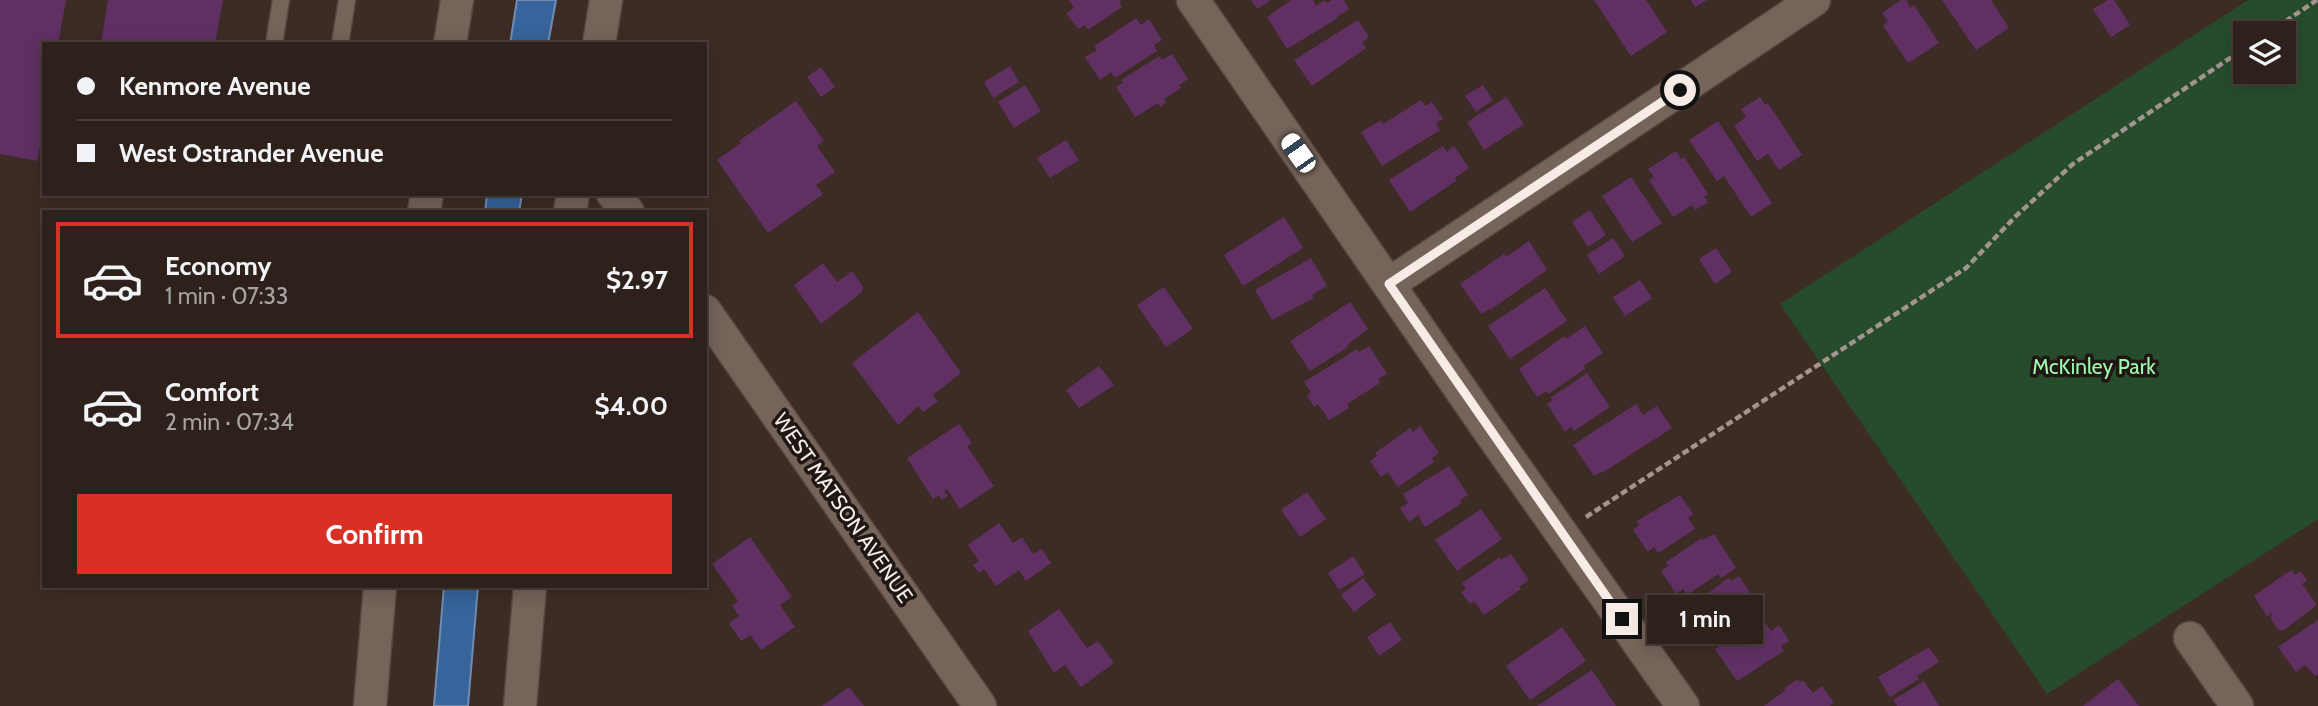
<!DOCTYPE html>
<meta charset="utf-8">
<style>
body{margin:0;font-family:Cabin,sans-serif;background:#3a2e29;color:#f1f3f6;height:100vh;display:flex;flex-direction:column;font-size:26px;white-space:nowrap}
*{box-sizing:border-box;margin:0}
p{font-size:23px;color:#a7a3a3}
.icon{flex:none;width:38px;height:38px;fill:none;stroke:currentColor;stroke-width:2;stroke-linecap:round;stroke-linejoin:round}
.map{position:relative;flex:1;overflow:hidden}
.side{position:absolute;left:42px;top:210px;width:665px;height:378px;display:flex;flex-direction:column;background:#2e211c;border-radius:0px;box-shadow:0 4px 18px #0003,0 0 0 2px #493e3b}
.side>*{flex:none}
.banner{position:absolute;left:42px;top:42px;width:665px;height:154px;border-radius:0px;box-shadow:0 4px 18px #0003,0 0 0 2px #493e3b;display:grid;align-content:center;height:154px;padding:0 35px;background:#2e211c}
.controls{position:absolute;left:2233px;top:21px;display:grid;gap:14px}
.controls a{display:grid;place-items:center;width:63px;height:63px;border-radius:0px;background:#2e211c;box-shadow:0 4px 18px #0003,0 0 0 2px #493e3b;font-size:35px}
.end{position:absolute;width:32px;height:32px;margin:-16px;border:9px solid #f7ebe6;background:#111;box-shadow:0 0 0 4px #111}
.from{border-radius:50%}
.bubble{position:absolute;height:49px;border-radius:0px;background:#2e211c;box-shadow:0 4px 18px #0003,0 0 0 2px #493e3b;font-size:23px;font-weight:700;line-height:49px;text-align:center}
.car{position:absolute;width:21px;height:42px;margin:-21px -10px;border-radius:9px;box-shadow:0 0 5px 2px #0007;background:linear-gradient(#fff 24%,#345 0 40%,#fff 0 76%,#345 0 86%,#fff 0)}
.banner b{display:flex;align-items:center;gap:24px;height:66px;font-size:26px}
.banner b+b{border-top:2px solid #493e3b}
.banner i{width:18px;height:18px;background:#f1f3f6}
ul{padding:12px 0 0;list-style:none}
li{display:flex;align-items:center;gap:21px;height:116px;margin:0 14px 10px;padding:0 21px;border:4px solid transparent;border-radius:0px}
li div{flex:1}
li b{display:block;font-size:26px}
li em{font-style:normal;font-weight:700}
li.on{border-color:#d93025}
li>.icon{width:63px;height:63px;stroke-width:1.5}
.button{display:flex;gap:14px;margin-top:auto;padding:14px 35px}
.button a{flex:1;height:80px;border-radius:0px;background:#d93025;color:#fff;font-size:28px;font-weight:700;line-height:80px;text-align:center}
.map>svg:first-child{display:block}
</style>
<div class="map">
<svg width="2318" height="706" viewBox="0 0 2318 706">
<rect width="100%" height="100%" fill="#3d2c25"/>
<path fill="#274c2d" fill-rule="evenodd" d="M2248,0H2318V519L2047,694L1780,304ZM2284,33V72H2245V33Z"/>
<path fill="#37649b" stroke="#718cb2" stroke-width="2" d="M517,0H556L548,44H510Z
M487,194H522L519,212H485Z
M444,586H478L468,706H434Z"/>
<path fill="#603063" d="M0,0H66L58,44H44V125L37,161L0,154Z
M108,0H223L215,44H101Z
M1069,0H1122L1119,2L1122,7L1088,30L1085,25L1078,29L1066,13L1074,8Z
M1251,0H1271L1257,9Z
M1291,0H1313L1316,6L1325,0L1327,3L1332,0H1344L1349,9L1337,17L1338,18L1287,49L1267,17Z
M1594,0H1646L1667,32L1631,56Z
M1691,0H1707L1695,7Z
M1901,0H1906L1910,8L1914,5L1939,43L1908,63L1883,26L1888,22L1882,13Z
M1942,0H1991L2009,28L1976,50Z
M2108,0H2114L2130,25L2111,37L2093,9Z
M1136,18L1141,25L1149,19L1162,40L1154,45L1157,51L1115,78L1111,72L1100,80L1085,57L1097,50L1094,46Z
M1358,20L1369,37L1362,42L1366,48L1312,86L1294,60Z
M1172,54L1188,79L1179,85L1181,88L1164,99L1166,103L1160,107L1158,103L1135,117L1116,87L1123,83L1121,80L1159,56L1162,60Z
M1010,66L1019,82L993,98L984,82Z
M821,67L835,87L821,97L807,77Z
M1025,85L1041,111L1014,128L998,102Z
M1483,85L1493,100L1476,112L1465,96Z
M1506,97L1524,124L1484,150L1467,122Z
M1760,97L1765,105L1768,103L1802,155L1779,170L1768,154L1757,161L1734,126L1746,117L1741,109Z
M1421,100L1425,106L1432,102L1443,119L1436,123L1440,130L1382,166L1361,132L1381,120L1383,124Z
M796,101L824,141L817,146L835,172L816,185L823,194L768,233L717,160L741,143L739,141Z
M1718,121L1772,203L1751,217L1724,176L1717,181L1689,140Z
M1066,140L1079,160L1050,178L1037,158Z
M1443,146L1447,152L1454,146L1469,168L1455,178L1456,181L1410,212L1389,180Z
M1676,151L1681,159L1684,157L1708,194L1704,197L1708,202L1695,210L1692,205L1673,217L1649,180L1654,177L1648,169Z
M1631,177L1662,223L1632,242L1602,196Z
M1590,210L1606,235L1588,247L1572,222Z
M1284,217L1303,248L1243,286L1224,255Z
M1613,238L1625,256L1599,274L1587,255Z
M1529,241L1547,270L1490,310L1489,309L1481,314L1460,284L1504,254L1506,257Z
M1716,248L1732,272L1715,284L1699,259Z
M1311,258L1327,286L1312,295L1314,298L1272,320L1255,290Z
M823,263L837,282L852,271L863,287L862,292L821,324L794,285Z
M1640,280L1652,298L1625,316L1613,297Z
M1164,287L1193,329L1166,347L1137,305Z
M1545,288L1567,321L1510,359L1488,326Z
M1350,302L1368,329L1347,345L1348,347L1310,371L1290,341Z
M918,312L961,373L933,395L938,401L923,412L918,406L898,425L852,363Z
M1585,326L1603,353L1583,366L1585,369L1548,394L1546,391L1537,397L1519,369L1564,336L1566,339Z
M1369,346L1387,374L1378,379L1380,383L1347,404L1349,408L1329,420L1318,404L1314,407L1307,396L1311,392L1304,382L1357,349L1359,352Z
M1099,366L1114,385L1079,408L1066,390Z
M1587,373L1610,407L1574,431L1571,427L1565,432L1547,404L1553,400L1550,398Z
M1636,404L1643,415L1657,406L1672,428L1602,473L1601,472L1594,476L1573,445Z
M959,424L972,443L967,446L994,486L960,509L947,489L944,491L948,496L942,500L939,495L933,499L907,458Z
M1420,426L1439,453L1432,458L1434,462L1398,487L1388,472L1381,477L1370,461L1377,456L1375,453L1410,428L1413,432Z
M1449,466L1468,495L1460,500L1462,503L1425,527L1418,515L1409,522L1400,508L1408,503L1403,494Z
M1307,492L1326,519L1300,537L1281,510Z
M1680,495L1693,514L1688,518L1695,529L1658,553L1654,547L1648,552L1633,530L1639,525L1637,521Z
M1481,509L1502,539L1457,571L1435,540Z
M999,523L1013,543L1022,537L1033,554L1042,549L1051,563L1026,581L1019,570L996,586L984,569L979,573L973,565L979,561L968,545Z
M1714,534L1736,568L1721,578L1718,574L1687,595L1683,589L1676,594L1661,571L1668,566L1666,562L1702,538L1703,540Z
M750,537L792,597L780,605L795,627L761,650L750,635L741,641L729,623L739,616L732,606L738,601L712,564Z
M1511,554L1529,580L1519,587L1521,589L1484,615L1474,601L1470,604L1461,592L1466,589L1462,583L1500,557L1501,560Z
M1353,556L1365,574L1339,590L1328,573Z
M2291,570L2295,575L2300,571L2307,580L2302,584L2317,605L2284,630H2278L2271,619L2272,613L2267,616L2254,596Z
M1739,576L1750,592L1743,597L1753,611L1717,636L1714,632L1707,636L1689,610L1696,605L1694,603L1729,578L1732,581Z
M1363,578L1376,595L1354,612L1341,595Z
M1059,609L1087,648L1098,641L1114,663L1081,687L1065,665L1054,673L1028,631Z
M1762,618L1771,631L1779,625L1789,641L1781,646L1784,651L1737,681L1715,649Z
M2318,620V674L2315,676L2305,665L2296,672L2278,647Z
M1390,622L1402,640L1379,656L1367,637Z
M1562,627L1586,661L1530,700L1506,666Z
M1929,647L1939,662L1917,676L1919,679L1890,697L1878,677Z
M1592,670L1616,706H1537Z
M1798,679L1800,682L1803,680L1813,693L1822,686L1834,703L1830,706H1764L1786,690L1785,688Z
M2118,679L2139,706H2083Z
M1924,681L1939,706H1897L1893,700Z
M849,687L864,706H822Z"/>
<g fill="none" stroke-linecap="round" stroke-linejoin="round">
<g stroke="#574842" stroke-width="19">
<path id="lane" d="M274,44L281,0
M340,44L347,0"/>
</g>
<g stroke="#574842" stroke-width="35">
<path id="street" d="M1193,0L1483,422L1683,706
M450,44L457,0
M599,44L606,0
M613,194L628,212
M424,212L427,194
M570,212L573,194
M1389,284L1814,0
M705,311L980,706
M2190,638L2237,706
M370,706L380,586
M520,706L530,586"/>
</g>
<path stroke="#a2948e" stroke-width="4.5" stroke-dasharray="7 3.5" stroke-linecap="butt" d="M2268,33L2317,0
M1586,517L1966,268L2016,216L2073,164L2245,48"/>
<use href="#lane" stroke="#76635a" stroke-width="16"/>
<use href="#street" stroke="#76635a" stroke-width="32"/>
</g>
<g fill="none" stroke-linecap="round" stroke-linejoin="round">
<path stroke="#f7ebe6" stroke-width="9" d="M1622,619L1389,284L1680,90"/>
</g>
<g text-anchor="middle" stroke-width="7" stroke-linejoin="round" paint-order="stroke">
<g font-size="21" fill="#a2f8af" stroke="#1f1713">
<text x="2094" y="374">McKinley Park</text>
</g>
<g font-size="21" fill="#f7ebe6" stroke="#1f1713">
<text transform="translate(843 508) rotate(55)" y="7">WEST MATSON AVENUE</text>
</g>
</g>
</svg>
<div class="controls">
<a><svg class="icon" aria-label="layers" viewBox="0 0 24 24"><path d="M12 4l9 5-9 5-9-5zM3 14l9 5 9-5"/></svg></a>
</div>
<i class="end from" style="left:1680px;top:90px"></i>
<i class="end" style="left:1622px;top:619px"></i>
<div class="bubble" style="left:1647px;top:595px;width:116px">1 min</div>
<i class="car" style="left:1298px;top:153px;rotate:325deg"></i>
<div class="banner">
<b><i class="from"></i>Kenmore Avenue</b>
<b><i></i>West Ostrander Avenue</b>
</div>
<section class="side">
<ul>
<li class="on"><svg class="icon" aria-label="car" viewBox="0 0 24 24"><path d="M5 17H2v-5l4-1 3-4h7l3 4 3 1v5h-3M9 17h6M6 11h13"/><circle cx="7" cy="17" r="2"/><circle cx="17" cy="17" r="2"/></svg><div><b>Economy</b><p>1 min · 07:33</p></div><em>$2.97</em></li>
<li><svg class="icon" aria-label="car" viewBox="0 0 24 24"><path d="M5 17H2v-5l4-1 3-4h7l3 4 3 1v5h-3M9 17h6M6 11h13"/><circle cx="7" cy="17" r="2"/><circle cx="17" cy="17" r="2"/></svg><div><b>Comfort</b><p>2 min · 07:34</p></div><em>$4.00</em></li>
</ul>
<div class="button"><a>Confirm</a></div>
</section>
</div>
